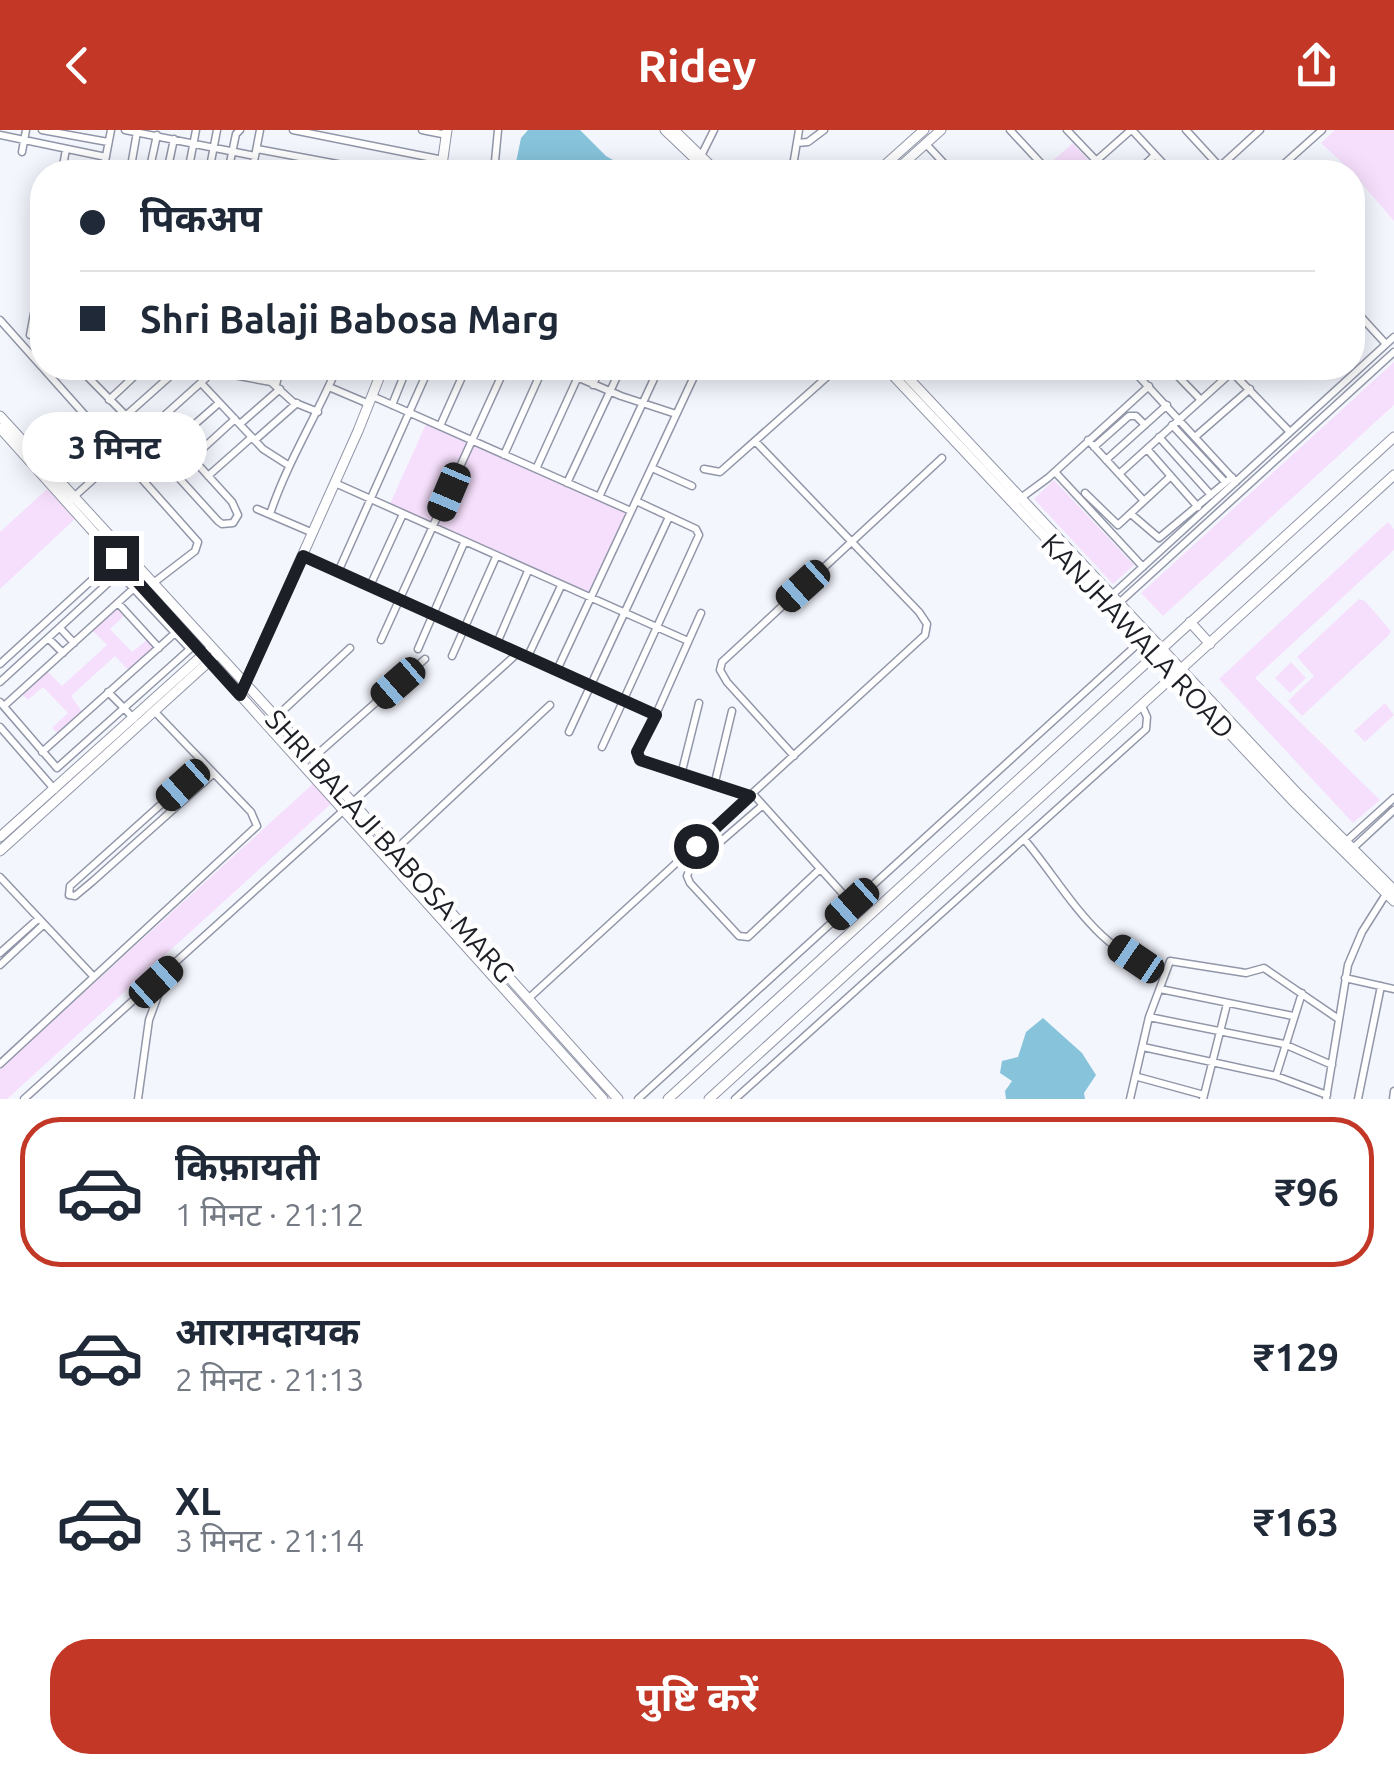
<!DOCTYPE html>
<html lang="hi">
<meta charset="utf-8">
<style>
body{margin:0;font-family:Ubuntu,"Noto Sans Devanagari",sans-serif;background:#f2f2f3;color:#1f2937;height:100vh;display:flex;flex-direction:column;font-size:38px;white-space:nowrap}
*{box-sizing:border-box;margin:0}
p{font-size:32px;color:#747a83}
.icon{flex:none;width:55px;height:55px;fill:none;stroke:currentColor;stroke-width:2;stroke-linecap:round;stroke-linejoin:round}
.map{position:relative;height:969px;overflow:hidden}
.details{display:flex;flex-direction:column;background:#fff;flex:1}
.details>*{flex:none}
.banner{position:absolute;left:30px;top:30px;width:1335px;height:220px;border-radius:40px;box-shadow:0 5px 25px #0003;display:grid;align-content:center;height:220px;padding:0 50px;background:#fff}
.end{position:absolute;width:45px;height:45px;margin:-22px;border:12px solid #1d1f26;background:#fff;box-shadow:0 0 0 5px #fff}
.from{border-radius:50%}
.bubble{position:absolute;height:70px;border-radius:35px;background:#fff;box-shadow:0 5px 25px #0003;font-size:32px;font-weight:700;line-height:70px;text-align:center}
.car{position:absolute;width:30px;height:60px;margin:-30px -15px;border-radius:12px;box-shadow:0 0 8px 2px #0007;background:linear-gradient(#222 24%,#8ab4d8 0 40%,#222 0 76%,#8ab4d8 0 86%,#222 0)}
.banner b{display:flex;align-items:center;gap:35px;height:95px;font-size:38px}
.banner b+b{border-top:2px solid #e0e1e3}
.banner i{width:25px;height:25px;background:#1f2937}
ul{padding:18px 0 0;list-style:none}
li{display:flex;align-items:center;gap:30px;height:150px;margin:0 20px 15px;padding:0 30px;border:5px solid transparent;border-radius:40px}
li div{flex:1}
li b{display:block;font-size:38px}
li em{font-style:normal;font-weight:700}
li.on{border-color:#c33726}
li>.icon{width:90px;height:90px;stroke-width:1.5}
.primary-button{display:flex;gap:20px;margin-top:auto;padding:20px 50px}
.primary-button a{flex:1;height:115px;border-radius:40px;background:#c33726;color:#fff;font-size:40px;font-weight:700;line-height:115px;text-align:center}
header{display:flex;justify-content:space-between;align-items:center;height:130px;padding:0 50px;background:#c33726;color:#fff;font-size:45px;font-weight:700}
.map>svg:first-child{display:block}
</style>
<header><svg class="icon" aria-label="back" viewBox="0 0 24 24"><path d="M15 5l-7 7 7 7"/></svg>Ridey<svg class="icon" aria-label="share" viewBox="0 0 24 24"><path d="M12 15V3M7 8l5-5 5 5M5 13v7h14v-7"/></svg></header>
<div class="map">
<svg width="1394" height="969" viewBox="0 0 1394 969">
<rect width="100%" height="100%" fill="#f4f6fe"/>
<path fill="#f6dffc" d="M1335,0H1394V91L1352,42L1321,13Z
M1073,13L1098,41L1096,42H1057L1049,34Z
M1394,232V275L1163,486L1141,463Z
M426,294L627,383L590,464L390,374Z
M1054,350L1134,435L1113,454L1034,369Z
M47,359L75,389L0,459V402Z
M1388,392L1394,399V420L1255,548L1380,670L1353,693L1219,549Z
M1359,469L1365,471L1391,501L1388,506L1302,586L1288,571L1314,546L1297,527Z
M117,478L124,486L110,499L132,522L147,510L156,519L130,542L115,526L71,566L83,583L60,606L52,598L68,583L43,557L28,570L22,564L47,541L62,556L107,515L91,499Z
M1291,532L1306,548L1290,563L1275,548Z
M1385,573L1394,585L1365,612L1354,601Z
M315,652L333,672L7,969H0V939Z"/>
<path fill="#87c4dc" d="M528,0H580L606,26L634,42H514L521,8Z
M1043,888L1082,923L1096,945L1084,963L1085,969H1006L1005,961L1012,951L1000,943L1002,931L1018,927L1026,902Z"/>
<g fill="none" stroke-linecap="round" stroke-linejoin="round">
<g stroke="#9196a8" stroke-width="9">
<path id="street" d="M42,0L108,12
M125,0L255,26
M293,0L443,30
M422,0L447,5
M1010,0L1049,42
M1067,0L1107,42
M1132,0L1171,42
M1186,0L1220,37
M0,5L106,27
M797,13L808,12L824,0
M926,14L952,42
M257,19L380,42
M22,22L26,0
M701,26L714,0
M1096,31L1131,0
M103,40L117,42
M252,40L264,42
M62,42L66,19
M103,42L111,0
M130,42L137,2
M149,42L157,5
M167,42L174,9
M188,42L196,0
M209,42L217,0
M228,42L236,4L240,0
M252,42L260,0
M494,42L498,0
M792,42L799,0
M907,42L911,39L915,42
M934,42H938
M1137,42L1155,25
M1214,42L1260,0
M1275,42L1322,0
M1352,177L1386,214
M0,190L42,237
M30,205L42,141
M43,238L198,412L195,421L152,454
M79,238L144,304
M556,238L621,266L676,284
M1131,238L1236,352
M1170,238L1200,269
M1228,238L1290,302
M212,241L271,252L293,272L318,282
M256,249L259,238
M201,253L263,319L288,335
M276,255L280,238
M593,255L600,238
M329,257L369,274
M372,266L631,381
M109,270L143,238
M392,275L407,238
M240,294L280,259
M1172,295L1225,352
M440,296L466,238
M103,306L168,248
M1159,307L1211,365
M1195,307L1250,259
M255,310L297,273
M1088,310L1144,371
M1094,317L1129,286H1136L1145,295
M1147,319L1198,377
M504,325L543,238
M159,326L218,391L222,394L233,393L238,385L232,372L192,328
M1106,330L1167,275
M652,338L692,356
M536,339L582,238
M704,339L720,342L837,238
M1055,342L1143,437
M138,344L219,273
M175,344L235,289
M1119,344L1232,242
M208,346L252,307
M335,353L688,511
M567,353L621,238
M1085,363L1118,395L1171,346
M599,367L659,238
M1018,370L1048,348L1149,256
M67,373L206,248L213,238
M257,379L313,403
M270,384C287,333 316,287 337,238
M1131,384L1159,408L1232,347
M303,426L656,585
M338,442L429,238
M370,456L403,384
M1112,465L1394,207
M118,473L159,518
M1119,473L1394,222
M701,483L637,627L681,645L750,667
M60,498L74,513
M48,508L63,523
M381,510L505,238
M497,513L528,441
M418,519L464,413
M452,526L496,427
M528,526L561,456
M0,534L117,427
M557,540L698,238
M0,552L119,443L190,519L124,578L134,589
M0,572L57,638L124,578L108,562
M4,576L133,459
M276,587L350,518
M0,597L55,660
M569,602L669,387
M602,617L699,405L696,399L636,371
M42,622L175,503
M794,626L727,552L720,540L722,532L942,328
M313,628L425,529
M205,635L70,756L69,765L75,766L93,751L213,644
M681,645L699,573
M714,656L732,581
M753,664L852,774
M763,675L690,738L687,746L690,753L739,806L748,807L820,739
M1024,709C1065,757 1098,827 1166,840
M1343,714L1394,668
M395,720L550,575
M1351,720L1394,680
M0,747L94,847
M0,823L38,789
M0,835L43,795
M1345,848L1394,859
M1160,859L1293,886
M528,869L925,505L927,494L919,482L755,311
M1149,887L1284,914L1332,935
M1143,917L1276,946L1327,965
M0,934L257,696L251,682L155,582
M1276,946L1302,863
M1138,947L1204,965
M24,969L519,522
M138,969L149,890L160,860L156,852
M638,969L1142,510
M735,969L1146,599L1147,587L1142,576
M1130,969L1149,887L1170,831L1246,843L1264,838L1337,888
M1203,969L1227,874
M1326,969L1348,835L1362,802L1386,764
M1358,969L1381,856
M1393,969L1394,961"/>
</g>
<g stroke="#9196a8" stroke-width="11">
<path id="secondary" d="M665,0L709,42
M674,0L717,42
M441,42L447,0
M877,42L924,0
M894,42L941,0
M886,238L1293,671L1394,771
M899,238L1298,664L1394,760
M0,286L276,587L618,969
M0,298L603,969
M1190,492L1210,514
M243,558L358,301L383,238
M0,707L206,522
M0,721L214,527
M668,969L1394,307
M709,969L1394,345"/>
</g>
<use href="#street" stroke="#fff" stroke-width="6"/>
<use href="#secondary" stroke="#fff" stroke-width="9"/>
</g>
<g fill="none" stroke-linecap="round" stroke-linejoin="round">
<path stroke="#1d1f26" stroke-width="12" d="M116,428L240,565L303,426L656,585L637,622L640,630L750,666L696,716"/>
</g>
<g text-anchor="middle" stroke-width="9" stroke-linejoin="round" paint-order="stroke">
<g font-size="28" fill="#1d1f26" stroke="#fff">
<text transform="translate(1138 506) rotate(47)" y="10">KANJHAWALA ROAD</text>
<text transform="translate(390 716) rotate(48)" y="10">SHRI BALAJI BABOSA MARG</text>
</g>
</g>
</svg>
<i class="end from" style="left:696px;top:716px"></i>
<i class="end" style="left:116px;top:428px"></i>
<div class="bubble" style="left:22px;top:282px;width:185px">3 मिनट</div>
<i class="car" style="left:449px;top:362px;rotate:203deg"></i>
<i class="car" style="left:803px;top:456px;rotate:228deg"></i>
<i class="car" style="left:398px;top:553px;rotate:229deg"></i>
<i class="car" style="left:183px;top:655px;rotate:228deg"></i>
<i class="car" style="left:852px;top:774px;rotate:228deg"></i>
<i class="car" style="left:1136px;top:829px;rotate:304deg"></i>
<i class="car" style="left:156px;top:852px;rotate:48deg"></i>
<div class="banner">
<b><i class="from"></i>पिकअप</b>
<b><i></i>Shri Balaji Babosa Marg</b>
</div>
</div>
<section class="details">
<ul>
<li class="on"><svg class="icon" aria-label="car" viewBox="0 0 24 24"><path d="M5 17H2v-5l4-1 3-4h7l3 4 3 1v5h-3M9 17h6M6 11h13"/><circle cx="7" cy="17" r="2"/><circle cx="17" cy="17" r="2"/></svg><div><b>किफ़ायती</b><p>1 मिनट · 21:12</p></div><em>₹96</em></li>
<li><svg class="icon" aria-label="car" viewBox="0 0 24 24"><path d="M5 17H2v-5l4-1 3-4h7l3 4 3 1v5h-3M9 17h6M6 11h13"/><circle cx="7" cy="17" r="2"/><circle cx="17" cy="17" r="2"/></svg><div><b>आरामदायक</b><p>2 मिनट · 21:13</p></div><em>₹129</em></li>
<li><svg class="icon" aria-label="car" viewBox="0 0 24 24"><path d="M5 17H2v-5l4-1 3-4h7l3 4 3 1v5h-3M9 17h6M6 11h13"/><circle cx="7" cy="17" r="2"/><circle cx="17" cy="17" r="2"/></svg><div><b>XL</b><p>3 मिनट · 21:14</p></div><em>₹163</em></li>
</ul>
<div class="primary-button"><a>पुष्टि करें</a></div>
</section>
